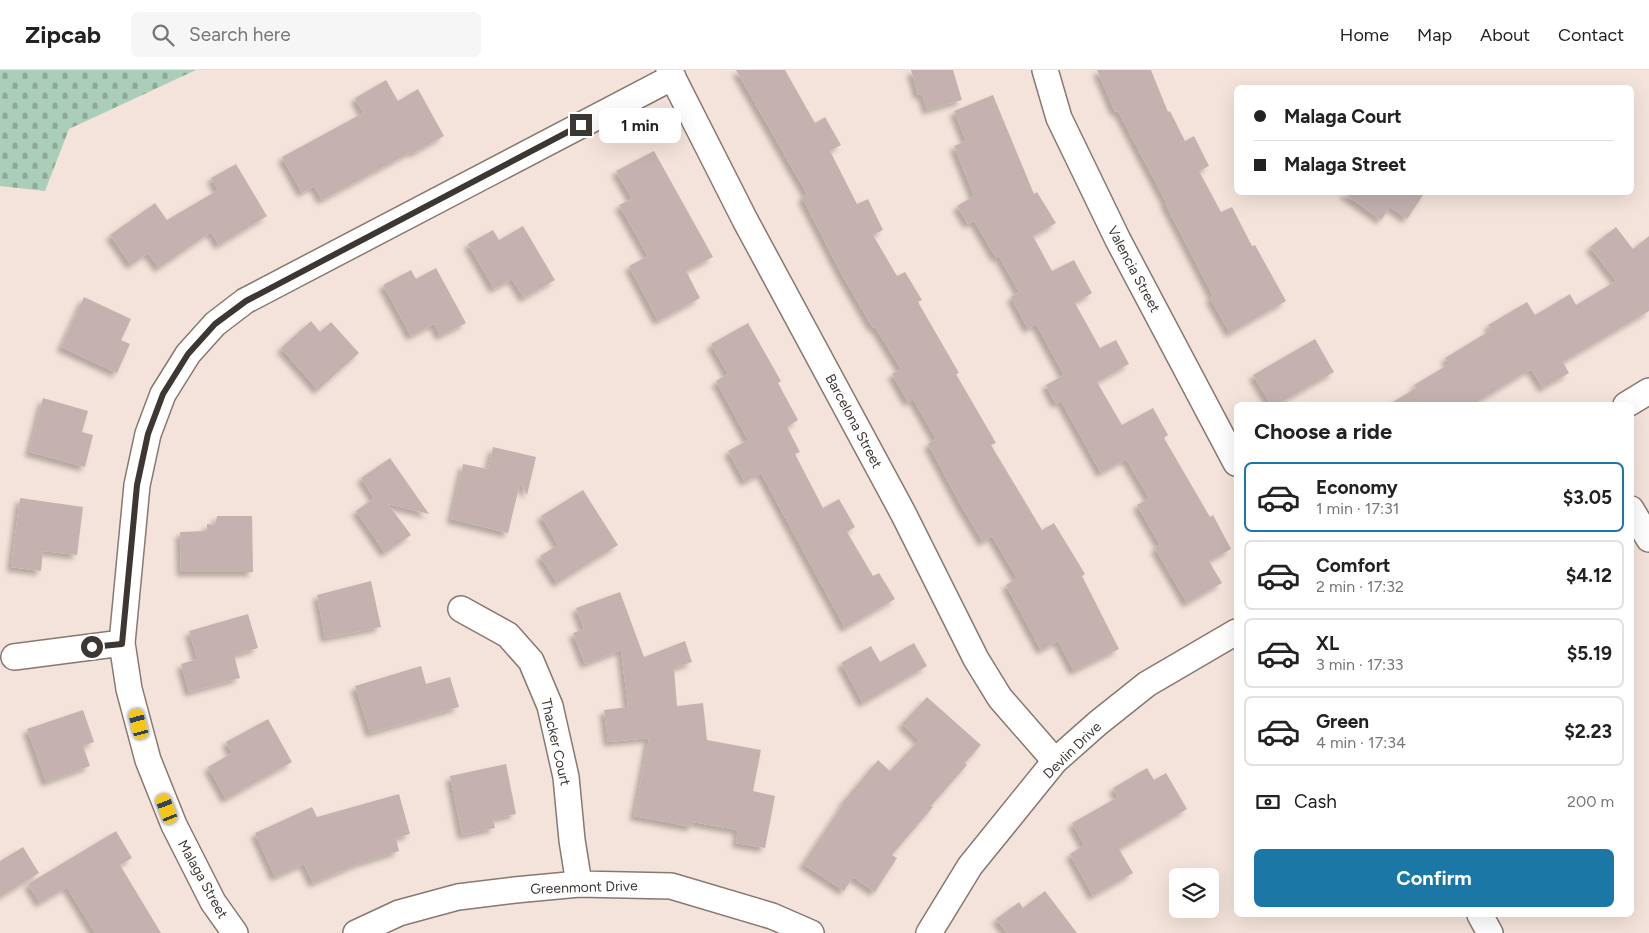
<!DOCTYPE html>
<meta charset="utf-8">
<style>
body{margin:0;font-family:Figtree,sans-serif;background:#f6f6f6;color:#222;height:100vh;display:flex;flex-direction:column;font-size:19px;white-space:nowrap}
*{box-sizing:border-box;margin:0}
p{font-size:16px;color:#767676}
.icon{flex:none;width:28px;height:28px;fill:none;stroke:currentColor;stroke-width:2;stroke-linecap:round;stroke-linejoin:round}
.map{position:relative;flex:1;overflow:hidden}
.sheet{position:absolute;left:1234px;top:332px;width:400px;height:515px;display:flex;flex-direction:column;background:#fff;border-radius:8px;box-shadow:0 5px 20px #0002}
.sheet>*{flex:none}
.hud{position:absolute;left:1234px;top:15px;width:400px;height:110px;border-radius:8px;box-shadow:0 5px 20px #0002;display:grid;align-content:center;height:110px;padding:0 20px;background:#fff}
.tools{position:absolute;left:1169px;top:798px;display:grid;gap:10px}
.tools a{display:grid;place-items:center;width:50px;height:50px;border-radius:8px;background:#fff;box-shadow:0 5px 20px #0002;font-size:25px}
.end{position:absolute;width:22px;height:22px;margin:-11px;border:6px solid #3d3733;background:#fff;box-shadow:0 0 0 2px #fff}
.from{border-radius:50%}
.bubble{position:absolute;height:35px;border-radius:8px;background:#fff;box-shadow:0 5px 20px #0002;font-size:16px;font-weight:700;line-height:35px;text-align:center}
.car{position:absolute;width:15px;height:30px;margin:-15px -8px;border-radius:6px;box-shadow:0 0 4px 1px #0007;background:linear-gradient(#f5c518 24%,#345 0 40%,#f5c518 0 76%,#345 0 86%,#f5c518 0)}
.hud b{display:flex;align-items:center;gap:18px;height:48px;font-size:19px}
.hud b+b{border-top:1px solid #e0e0e0}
.hud i{width:12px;height:12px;background:#222}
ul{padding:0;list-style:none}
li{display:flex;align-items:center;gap:15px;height:70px;margin:0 10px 8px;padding:0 10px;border:2px solid #e0e0e0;border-radius:8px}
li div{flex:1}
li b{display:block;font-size:19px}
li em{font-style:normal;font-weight:700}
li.active{border-color:#1b77a5}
li>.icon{width:45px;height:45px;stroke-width:1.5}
h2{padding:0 20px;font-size:22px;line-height:60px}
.pay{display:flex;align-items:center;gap:12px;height:55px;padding:0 20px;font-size:19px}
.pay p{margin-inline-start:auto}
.cta{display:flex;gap:10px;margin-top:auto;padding:10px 20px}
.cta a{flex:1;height:58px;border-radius:8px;background:#1b77a5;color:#fff;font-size:20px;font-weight:700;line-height:58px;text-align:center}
header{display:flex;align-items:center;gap:30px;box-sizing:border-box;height:70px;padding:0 25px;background:#fff;border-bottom:1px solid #e0e0e0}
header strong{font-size:24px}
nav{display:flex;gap:28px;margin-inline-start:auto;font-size:18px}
.search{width:350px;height:45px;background:#f6f6f6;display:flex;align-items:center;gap:12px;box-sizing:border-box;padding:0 18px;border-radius:8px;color:#767676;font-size:19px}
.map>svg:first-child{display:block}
</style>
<header>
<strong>Zipcab</strong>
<div class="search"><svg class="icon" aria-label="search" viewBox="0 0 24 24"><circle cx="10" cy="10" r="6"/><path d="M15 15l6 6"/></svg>Search here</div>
<nav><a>Home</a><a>Map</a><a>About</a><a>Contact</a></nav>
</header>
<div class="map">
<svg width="1649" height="863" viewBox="0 0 1649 863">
<defs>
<pattern id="cemetery-stones" width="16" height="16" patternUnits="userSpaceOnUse" patternTransform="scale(1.25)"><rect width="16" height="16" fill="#abcebb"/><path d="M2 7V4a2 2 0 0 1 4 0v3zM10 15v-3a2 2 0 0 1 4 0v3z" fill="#8ca899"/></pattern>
<filter id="shadow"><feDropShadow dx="-4.5" dy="4.5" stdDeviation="2.5" flood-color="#0004"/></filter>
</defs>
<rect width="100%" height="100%" fill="#f4e3da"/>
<path fill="url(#cemetery-stones)" d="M0,0H196L69,59L45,121L0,116Z"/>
<path fill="#c5b2b0" filter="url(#shadow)" d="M736,0H785L815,53L825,47L841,75L830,81L857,134L868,129L883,160L873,165L897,206L905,202L922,230L918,232L959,303L956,304L996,373L991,375L1042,460L1054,453L1085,504L1082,506L1119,579L1074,601L1058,571L1041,580L1006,515L1017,508L992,466L983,472L962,437L928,374L936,369L913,329L908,332L892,304L901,299L875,257L873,258L842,205L802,127L807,124Z
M911,0H953L962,30L927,40L922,24L918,25Z
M1097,0H1151L1168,42L1170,41L1185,71L1194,66L1209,96L1199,101L1221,142L1232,137L1252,176L1255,175L1286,231L1230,263L1210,228L1213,226L1165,133L1166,132L1118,41L1115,42Z
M386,10L398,31L418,19L444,66L414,83L413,81L322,130L314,116L302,123L282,87L363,43L355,28Z
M993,25L1034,124L1037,122L1056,153L1033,166L1052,201L1074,190L1092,223L1075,233L1100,278L1116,270L1129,294L1097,312L1122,355L1153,338L1168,365L1164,368L1210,447L1213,445L1231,479L1209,491L1222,513L1187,533L1155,478L1160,475L1137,435L1149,428L1126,389L1101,403L1061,331L1056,334L1046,315L1064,305L1036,254L1028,259L1011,227L1019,222L999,186L996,188L974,151L968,154L957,136L974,126L954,76L966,71L954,41Z
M654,81L713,187L686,201L700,228L658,251L629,196L648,186L619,135L632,129L616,101Z
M236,94L267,146L219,175L211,162L159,198L148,183L131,195L110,165L155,133L167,150L218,120L211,108Z
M1342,122H1425L1407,149L1390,137L1381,150Z
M523,156L555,210L524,228L512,209L494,219L468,174L493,160L499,170Z
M1616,157L1633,179L1649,166V241L1563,292L1569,303L1543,318L1531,299L1472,335H1388L1416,318L1414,315L1449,294L1445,288L1491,260L1488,255L1527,232L1535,245L1570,224L1576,235L1616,211L1590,177Z
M436,198L466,253L440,266L434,254L411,266L383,215L411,200L416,209Z
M84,227L131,249L121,270L130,274L117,303L61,277Z
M311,251L320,262L331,252L359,283L318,320L281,278Z
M748,253L781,311L778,313L798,350L787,357L800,382L795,384L823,438L839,429L855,457L847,462L873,506L879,503L895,529L845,558L761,403L745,412L728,381L748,370L716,311L728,304L711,274Z
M1315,269L1334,302L1276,335H1271L1253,305Z
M43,328L88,341L82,362L93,365L85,397L29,382Z
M493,377L536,387L527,425L520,413L508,463L451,449L463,394L488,399Z
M390,388L429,444L388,434L411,465L385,483L356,441L374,428L361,408Z
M583,420L618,475L557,513L540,486L558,475L541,446Z
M20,428L83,437L77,485L43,481L41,501L11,497Z
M217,446H252L253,502H181L180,462L207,461V454L215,455Z
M371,511L381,557L325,568L317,525Z
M620,522L644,587L685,571L692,592L674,598L677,636L703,633L707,670L761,680L753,721L775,726L765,778L736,773L738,760L693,752L692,757L634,746L649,668L608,672L604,640L628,637L621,580L585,594L573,563L584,559L576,538Z
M248,544L258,578L234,585L240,608L189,622L181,594L197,589L189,561Z
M914,573L927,596L863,633L841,593L871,576L880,592Z
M421,596L426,614L450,607L459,637L370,663L355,616Z
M927,627L981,675L965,693L967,695L931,736L933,737L892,785L897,788L875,822L853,807L844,821L803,794L843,734L842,733L878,690L890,701L919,670L902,654Z
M83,640L94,672L83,676L90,696L46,712L27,659Z
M268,649L292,692L226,729L208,697L232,683L226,672Z
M506,694L516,744L493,749L495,758L462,765L450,706Z
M1147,698L1154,710L1166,703L1187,739L1119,779L1133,803L1093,826L1070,784L1084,775L1072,753L1118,727L1113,718Z
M399,724L410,764L396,768L399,781L360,793L313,813L304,794L275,807L255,763L312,737L317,747Z
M116,761L132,788L120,795L161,863H95L67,817L40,833L28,814Z
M23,777L39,803L0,827V791Z
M1045,821L1077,863H1007L996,849L1019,832L1023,838Z"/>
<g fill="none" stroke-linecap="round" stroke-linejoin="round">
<g stroke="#877870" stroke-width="28">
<path id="minor" d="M669,0L745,150L903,443L976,589L1000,628L1055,691
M1045,0L1059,48L1118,170L1236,393
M1626,335L1649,321
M1631,439L1649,469
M461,539L508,565L531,591L550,636L566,707L572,770L579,814
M14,587L122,573
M1480,845L1490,863
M235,863L213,832L174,755L148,690L129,619L122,573L137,415L148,364L163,324L188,284L215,254L245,231L673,7
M356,863L399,843L458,827L515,820L579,814L671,816L772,846L811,863
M929,863L970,796L1055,691L1098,653L1147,614L1236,562"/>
</g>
<use href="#minor" stroke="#fff" stroke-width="25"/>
</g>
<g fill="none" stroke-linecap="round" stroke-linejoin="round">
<path stroke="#3d3733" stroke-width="6" d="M92,577L122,574L137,415L148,364L163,324L188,284L215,254L246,231L581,55"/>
</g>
<g text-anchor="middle" stroke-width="4" stroke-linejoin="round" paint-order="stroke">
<g font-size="14" fill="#3d3733" stroke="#fff">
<text transform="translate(1134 199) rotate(62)" y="5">Valencia Street</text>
<text transform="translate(854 351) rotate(62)" y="5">Barcelona Street</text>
<text transform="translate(556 672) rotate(77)" y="5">Thacker Court</text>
<text transform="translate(1072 680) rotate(-44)" y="5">Devlin Drive</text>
<text transform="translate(203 809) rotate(61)" y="5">Malaga Street</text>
<text transform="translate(584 817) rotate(-2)" y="5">Greenmont Drive</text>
</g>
</g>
</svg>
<div class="tools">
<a><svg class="icon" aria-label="layers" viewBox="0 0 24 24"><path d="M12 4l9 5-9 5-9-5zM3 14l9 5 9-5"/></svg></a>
</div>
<i class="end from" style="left:92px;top:577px"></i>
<i class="end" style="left:581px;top:55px"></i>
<div class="bubble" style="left:599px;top:38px;width:82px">1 min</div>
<i class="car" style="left:139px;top:654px;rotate:345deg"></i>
<i class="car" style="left:167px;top:739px;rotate:339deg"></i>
<div class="hud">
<b><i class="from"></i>Malaga Court</b>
<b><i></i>Malaga Street</b>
</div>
<section class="sheet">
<h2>Choose a ride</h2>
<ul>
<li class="active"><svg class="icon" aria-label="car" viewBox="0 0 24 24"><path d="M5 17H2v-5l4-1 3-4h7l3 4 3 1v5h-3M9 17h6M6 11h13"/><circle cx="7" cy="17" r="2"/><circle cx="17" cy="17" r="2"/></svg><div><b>Economy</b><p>1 min · 17:31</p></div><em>$3.05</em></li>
<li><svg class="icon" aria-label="car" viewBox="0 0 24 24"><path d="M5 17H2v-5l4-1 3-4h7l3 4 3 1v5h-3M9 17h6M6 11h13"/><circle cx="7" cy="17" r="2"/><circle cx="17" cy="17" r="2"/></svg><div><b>Comfort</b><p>2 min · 17:32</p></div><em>$4.12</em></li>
<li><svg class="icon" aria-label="car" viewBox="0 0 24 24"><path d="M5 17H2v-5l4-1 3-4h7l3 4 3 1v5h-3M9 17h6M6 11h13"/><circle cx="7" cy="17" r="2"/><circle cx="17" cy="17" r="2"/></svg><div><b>XL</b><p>3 min · 17:33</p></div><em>$5.19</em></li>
<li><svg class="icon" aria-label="car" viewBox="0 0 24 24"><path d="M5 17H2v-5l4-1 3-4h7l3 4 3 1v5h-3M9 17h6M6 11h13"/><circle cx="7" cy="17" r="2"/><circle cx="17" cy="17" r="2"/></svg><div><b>Green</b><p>4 min · 17:34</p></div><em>$2.23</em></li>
</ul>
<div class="pay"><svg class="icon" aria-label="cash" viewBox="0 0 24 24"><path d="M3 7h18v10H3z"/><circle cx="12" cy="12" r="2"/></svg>Cash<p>200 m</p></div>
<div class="cta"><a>Confirm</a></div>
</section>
</div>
